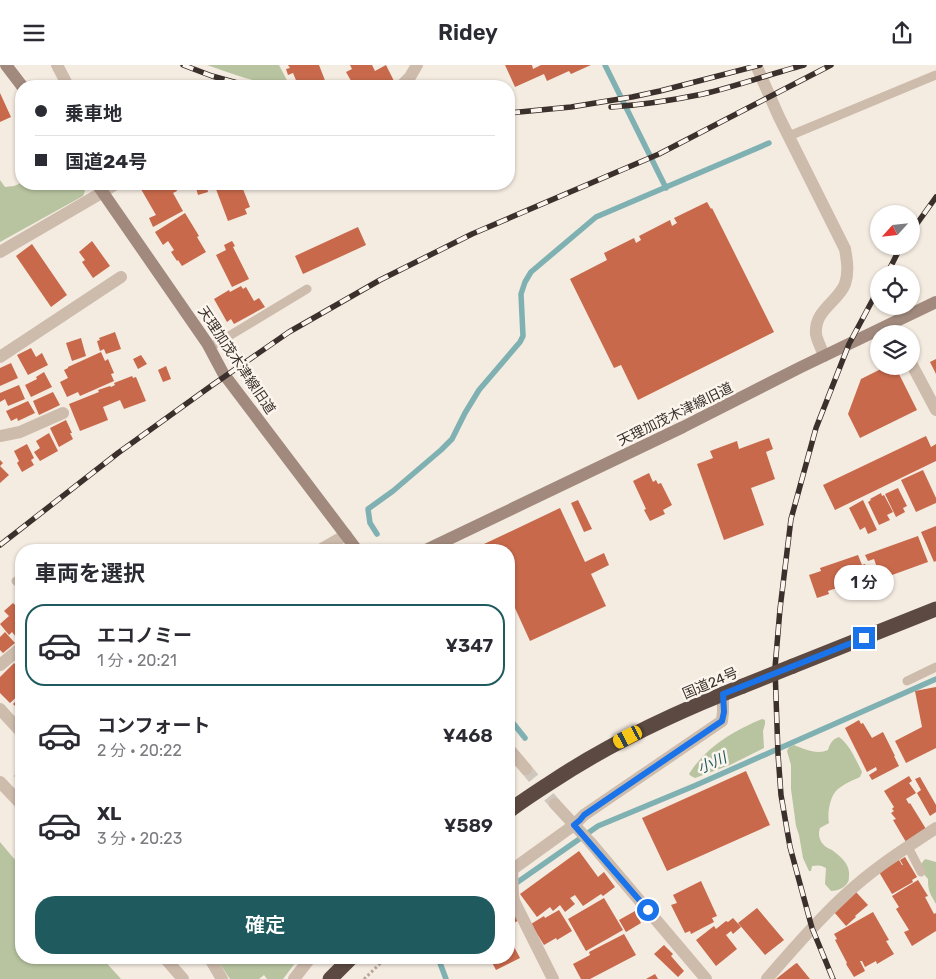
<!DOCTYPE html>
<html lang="ja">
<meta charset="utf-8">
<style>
body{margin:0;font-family:Rubik,"Noto Sans JP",sans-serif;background:#f7f7f7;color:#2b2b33;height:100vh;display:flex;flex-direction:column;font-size:19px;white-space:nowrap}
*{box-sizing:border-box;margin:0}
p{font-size:16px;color:#7c7c81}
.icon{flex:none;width:28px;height:28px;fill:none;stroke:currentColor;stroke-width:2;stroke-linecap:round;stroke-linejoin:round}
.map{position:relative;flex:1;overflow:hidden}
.side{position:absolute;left:15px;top:479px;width:500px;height:420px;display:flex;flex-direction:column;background:#fff;border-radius:20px;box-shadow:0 1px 4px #0004}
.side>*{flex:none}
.top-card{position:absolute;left:15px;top:15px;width:500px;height:110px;border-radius:20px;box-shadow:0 1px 4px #0004;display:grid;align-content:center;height:110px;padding:0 20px;background:#fff}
.needle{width:32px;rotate:243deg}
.controls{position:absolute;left:870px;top:140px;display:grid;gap:10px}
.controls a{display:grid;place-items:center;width:50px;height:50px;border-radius:50%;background:#fff;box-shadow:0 1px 4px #0004;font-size:25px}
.end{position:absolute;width:22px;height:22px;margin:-11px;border:6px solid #1a73e8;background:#fff;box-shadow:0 0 0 2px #fff}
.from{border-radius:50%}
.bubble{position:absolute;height:35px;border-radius:18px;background:#fff;box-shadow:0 1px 4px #0004;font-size:16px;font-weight:600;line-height:35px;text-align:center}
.car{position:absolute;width:15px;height:30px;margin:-15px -8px;border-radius:6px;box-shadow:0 0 4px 1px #0007;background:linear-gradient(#f5c518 24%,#345 0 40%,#f5c518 0 76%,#345 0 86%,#f5c518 0)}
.top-card b{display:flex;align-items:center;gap:18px;height:48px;font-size:19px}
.top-card b+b{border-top:1px solid #e1e1e2}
.top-card i{width:12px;height:12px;background:#2b2b33}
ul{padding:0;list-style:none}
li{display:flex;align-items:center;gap:15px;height:82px;margin:0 10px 8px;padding:0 10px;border:2px solid transparent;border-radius:20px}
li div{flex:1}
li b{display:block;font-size:19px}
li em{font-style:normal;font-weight:600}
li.current{border-color:#1f5a5e}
li>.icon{width:45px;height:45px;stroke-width:1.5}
h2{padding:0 20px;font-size:22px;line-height:60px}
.primary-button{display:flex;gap:10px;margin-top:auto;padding:10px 20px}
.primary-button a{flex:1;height:58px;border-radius:20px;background:#1f5a5e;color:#fff;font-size:20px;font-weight:600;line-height:58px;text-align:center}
header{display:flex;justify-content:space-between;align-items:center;height:65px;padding:0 20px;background:#fff;font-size:22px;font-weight:600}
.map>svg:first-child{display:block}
</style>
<header><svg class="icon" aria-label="menu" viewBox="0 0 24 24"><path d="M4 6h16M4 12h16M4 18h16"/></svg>Ridey<svg class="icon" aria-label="share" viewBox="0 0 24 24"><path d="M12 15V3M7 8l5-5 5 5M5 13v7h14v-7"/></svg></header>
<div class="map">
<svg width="936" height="914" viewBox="0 0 936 914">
<rect width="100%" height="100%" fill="#f4ebe1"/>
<path fill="#b8c4a0" d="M207,0H279L290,21C262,21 234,9 207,0Z
M0,115L5,122L14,121L21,118L80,119L85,126L83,131L0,177Z
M762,654L765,655V659L763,666L764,683L730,700L695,713L691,711L689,709C706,682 733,666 762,654Z
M839,672C850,680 856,695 862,707L860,712C853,715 844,719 838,724C830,730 827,748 829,758L820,763C818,768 819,774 822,778C825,782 828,783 832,785C840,791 850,799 849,810C849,811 849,816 848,817C845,823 837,826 831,826L825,819L826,803C821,800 818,800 812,801L811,806H809L803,793L799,770L796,761L791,724V700L787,686L789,682L794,680C804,684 817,690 828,685C830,679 832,674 839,672Z
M0,777L21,802V892L102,893L121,914H0Z
M925,794L936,797V839C930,828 928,827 928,814L922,807L921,799Z
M223,892L299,893L283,914H267L264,910L259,914H230L216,893H219L221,894Z"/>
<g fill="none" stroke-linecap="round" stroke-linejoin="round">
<path stroke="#7fb0b2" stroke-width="5.5" d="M605,0L666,123
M377,469L370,458L368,444L393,426L441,385L452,374L465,348L479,325L520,277L523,271L521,229L525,217L531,207L596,152L769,78
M509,653L525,673
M512,821L598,761L694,721L936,614
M441,892L440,898L446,914"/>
</g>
<path fill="#c8694b" d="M288,0H319L326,18L319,21H309L307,17L298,20L293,8L288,10L286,4L290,3Z
M350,0H372L375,6L386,0L394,16L382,21H354L346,7L352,4Z
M505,0H532L533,4L541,0H591L571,9L569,6L547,16L544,9L515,22Z
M0,28L11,52L0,57Z
M138,119H174L177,126L173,128L183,146L153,162L149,153L156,150Z
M195,119H203L205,124L207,123L208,127L198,130Z
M214,119H241L250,142L245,144L247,149L228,156Z
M707,137L711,144L712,143L774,267L638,335L621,300L614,303L570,214L607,195L604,188L634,173L636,178L641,175L639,171L670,155L672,161L677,158L674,153Z
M185,148L199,171L197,172L206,187L182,201L178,195L177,196L171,187L174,185L168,176L163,180L155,167Z
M358,162L366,180L303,209L295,191Z
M92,176L110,201L93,213L82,197L85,195L79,187Z
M232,176L235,181L233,182L249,214L232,222L216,190L226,185L224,180Z
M32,179L67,230L51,242L16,191Z
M241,221L243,224L246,222L254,236L259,233L265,242L234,259L231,254L227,257L214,234L229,225L230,227Z
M115,267L121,284L106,289L104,284L100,286L97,276L100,275L99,273Z
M81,273L86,291L72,296L66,278Z
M31,283L36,292L42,288L48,300L28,310L17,290Z
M101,287L105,296L108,294L114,308L111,309L114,316L80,331L78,327L67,332L60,317L68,313L64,305L68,303V302Z
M141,290L147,299L138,304L133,294Z
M936,294V309L930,297Z
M11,298L18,313L0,321V303Z
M166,301L171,314L163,317L158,305Z
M887,301H895L917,345L860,373L848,349L861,314Z
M44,307L52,322L31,332L25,320L37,314L36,312Z
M132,311L133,313L136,312L146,336L124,344L120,335L103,342L108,355L80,366L69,339L99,327L98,325L110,321L111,322L115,320L114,318Z
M19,320L25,334L8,341L5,334L0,337V328Z
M53,327L60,340L39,350L33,336Z
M28,336L35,348L18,356L17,353L11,356L6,346Z
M66,355L72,368H70L73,374L59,382L50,363Z
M49,368L58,386L40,396L34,387L40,383L36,376Z
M926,371L931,382L936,379V396L835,445L823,420Z
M769,373L773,384L766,387L775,414L751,423L764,460L724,475L697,399L713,393L710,386L737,376L739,384Z
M27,379L34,393L31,395L34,400L22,407L17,398L19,396L14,386Z
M0,395L3,398L0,401L9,410L0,418Z
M923,405L936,433V438L916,447L901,415Z
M649,408L653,417L656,415L658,419L661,418L672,440L663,445L665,449L650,456L644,445L646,444L633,416Z
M898,423L907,441L903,443L905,447L896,452L885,429Z
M881,428L882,431L884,430L893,447L887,450L890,455L879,460L868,437L871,435L870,434Z
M578,435L592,464L584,467L571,438Z
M863,435L877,465L868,469L865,462L860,465L849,443Z
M560,443L585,497L604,488L609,500L591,509L606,541L530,576L509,530V485H487L484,479Z
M936,461V496L934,497L921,467Z
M918,471L928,497L881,514L874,494L868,496L865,490Z
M858,490L862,500L865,499L869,512L828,526L829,529L817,533L809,510L821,506L820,503Z
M13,538L17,542L21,538V578L12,567L9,570L0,559L9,551L4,546Z
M5,567L15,578L3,588L0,585V572Z
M14,598L21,605V628L10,638L0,628V612Z
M936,622V683L906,698L895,676L922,662L915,626Z
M21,631V647L13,639Z
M859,655L861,659L863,658L872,673L883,667L895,691H894L899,701L872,715L869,710L877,705L876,702L867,707L845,663Z
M746,706L770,760L667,806L642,753Z
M909,711L912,716L909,718L916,728L906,734L909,739L910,738L926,764L906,777L893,755L896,754L891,748L894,746L892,744L894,742L884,726Z
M920,712L936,740V747L930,751L917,728L921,725L915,714Z
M579,786L598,812L604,807L615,822L603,831L601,829L583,841L575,830L570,833L575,839L565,847L560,840L553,846L550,842L537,852L520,829Z
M905,792L917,812L912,815L913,817L892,829L879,807L899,795L902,800H903L900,795Z
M918,815L928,831L925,832L934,849L936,848V866L912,881L904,867L909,865L896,844L899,842L892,831Z
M701,816L717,851L712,853L714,857L691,869L690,866L685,868L671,840L677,838L673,830Z
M856,827L868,840L855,851L856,852L846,861L834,847Z
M604,833L623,865L586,886L568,854Z
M513,843L519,855L509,861V845Z
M757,843L784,875L765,890L738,858Z
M559,845L572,866L557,875L556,873L544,880L531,859L544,851L545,853Z
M635,846L641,858L626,867L619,855Z
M873,847L889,875L886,876L894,889L877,899L876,896L865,902L862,896H860L865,906L854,912L846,899L847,898L835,875L837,874L834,869Z
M733,853L741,862L733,869L731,866L726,870L737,884L716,901L696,875L714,861L716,864L726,856L728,857Z
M624,869L636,890L590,914H581L573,899L590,890L589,887Z
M509,872L520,893L496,905L489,892H509Z
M664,880L673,889L671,891L684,906L678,912L654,889Z
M797,898L810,914H776L795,899Z
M655,909L658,914H646Z"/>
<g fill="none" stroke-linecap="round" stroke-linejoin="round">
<path stroke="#cfc6bd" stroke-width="12" stroke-dasharray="12 6" stroke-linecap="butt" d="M526,704L555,739"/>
<path stroke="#b9a596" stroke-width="3" stroke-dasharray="2.5 2.5" stroke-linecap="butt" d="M15,712L21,706
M364,914L387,892"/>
<path stroke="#cdbbac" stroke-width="9" d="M789,71L936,10
M209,283L307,224
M16,516L21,520
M907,616L936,602
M908,782L921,807"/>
<path stroke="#cdbbac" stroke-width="12" d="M57,0L68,21
M756,0L779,52L845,184C847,195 849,207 845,219C838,237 814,245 816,269C817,276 822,284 824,291
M401,21L410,12L417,0
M0,187L103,127L116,119
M0,292L121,212
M911,298L936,345
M0,371L20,367L63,348
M320,485L346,470
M0,600L17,586L21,591
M0,644L21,667
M509,684L526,704
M0,717L21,739
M555,739L590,777L706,914
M512,805L513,830L514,836L553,914
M509,807L574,760L584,750L722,656L723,647V629
M164,892L183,914
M209,892L222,914
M294,914L311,892
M767,914C791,886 816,857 843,832C871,805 904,784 936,763"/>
<path stroke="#a18a7d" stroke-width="12" d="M6,0L22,21
M97,119L207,278L223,308L357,485
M426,485L683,362L801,302L936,237"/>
<path stroke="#5c4a42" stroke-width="15" d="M793,601L936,544
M509,746C522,736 536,727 550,718C610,678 676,647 743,621
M330,914L352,892"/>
<g stroke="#3b302b" stroke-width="5.5">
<path id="rail" d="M183,0L212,11L248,21
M611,42C641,40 674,35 703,29C737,21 770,9 804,0
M509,48L571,42L632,32L660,26L760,0
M911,167L936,132
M887,209L901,181
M0,480L118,388L211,321L289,267L380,215L472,169L659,89L831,0
M833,914L812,863L790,782L781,730L778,689L775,603L780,544L791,454L816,363L849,279L879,223"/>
</g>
<use href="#rail" stroke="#fbf5ee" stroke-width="4" stroke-dasharray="11" stroke-linecap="butt"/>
<path stroke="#5c4a42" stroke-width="15" d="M743,621L793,601"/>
</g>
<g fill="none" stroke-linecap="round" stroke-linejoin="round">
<path stroke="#1a73e8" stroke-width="6" d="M648,845L574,760L580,755L584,750L722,656L724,647L723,629L864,573"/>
</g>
<g text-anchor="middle" stroke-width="5" stroke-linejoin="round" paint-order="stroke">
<g font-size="14" fill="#3b302b" stroke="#fbf5ee">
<text transform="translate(237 295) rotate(56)" y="5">天理加茂木津線旧道</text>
<text transform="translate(675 349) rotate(-26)" y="5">天理加茂木津線旧道</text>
<text transform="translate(710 618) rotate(-23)" y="5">国道24号</text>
</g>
<g font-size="15" font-style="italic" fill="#1f5a5e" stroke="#fbf5ee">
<text transform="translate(712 698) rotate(-24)" y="5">小川</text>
</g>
</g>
</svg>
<div class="controls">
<a><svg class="needle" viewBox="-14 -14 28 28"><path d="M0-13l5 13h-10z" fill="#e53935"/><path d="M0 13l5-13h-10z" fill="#7c7c81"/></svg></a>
<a><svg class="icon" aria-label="locate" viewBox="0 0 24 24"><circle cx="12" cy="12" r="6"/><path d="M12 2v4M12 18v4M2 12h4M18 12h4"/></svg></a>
<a><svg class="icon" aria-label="layers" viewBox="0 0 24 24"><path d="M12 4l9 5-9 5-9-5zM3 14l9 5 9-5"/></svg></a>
</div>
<i class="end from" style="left:648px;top:845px"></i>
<i class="end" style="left:864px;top:573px"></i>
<div class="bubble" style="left:834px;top:500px;width:60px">1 分</div>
<i class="car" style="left:628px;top:672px;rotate:243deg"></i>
<div class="top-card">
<b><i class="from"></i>乗車地</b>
<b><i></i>国道24号</b>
</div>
<section class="side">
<h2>車両を選択</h2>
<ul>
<li class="current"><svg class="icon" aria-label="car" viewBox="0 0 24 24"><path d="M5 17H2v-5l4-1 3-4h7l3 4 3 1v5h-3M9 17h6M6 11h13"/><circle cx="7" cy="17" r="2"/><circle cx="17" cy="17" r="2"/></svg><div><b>エコノミー</b><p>1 分 · 20:21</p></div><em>¥347</em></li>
<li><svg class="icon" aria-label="car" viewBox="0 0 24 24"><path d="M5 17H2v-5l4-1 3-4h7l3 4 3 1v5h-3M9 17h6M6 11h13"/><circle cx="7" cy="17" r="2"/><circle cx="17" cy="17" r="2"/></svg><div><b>コンフォート</b><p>2 分 · 20:22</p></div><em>¥468</em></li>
<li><svg class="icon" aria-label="car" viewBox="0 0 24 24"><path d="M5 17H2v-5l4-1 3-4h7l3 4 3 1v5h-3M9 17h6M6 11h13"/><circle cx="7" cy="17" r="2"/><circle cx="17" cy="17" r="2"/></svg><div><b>XL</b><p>3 分 · 20:23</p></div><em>¥589</em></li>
</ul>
<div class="primary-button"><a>確定</a></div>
</section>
</div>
